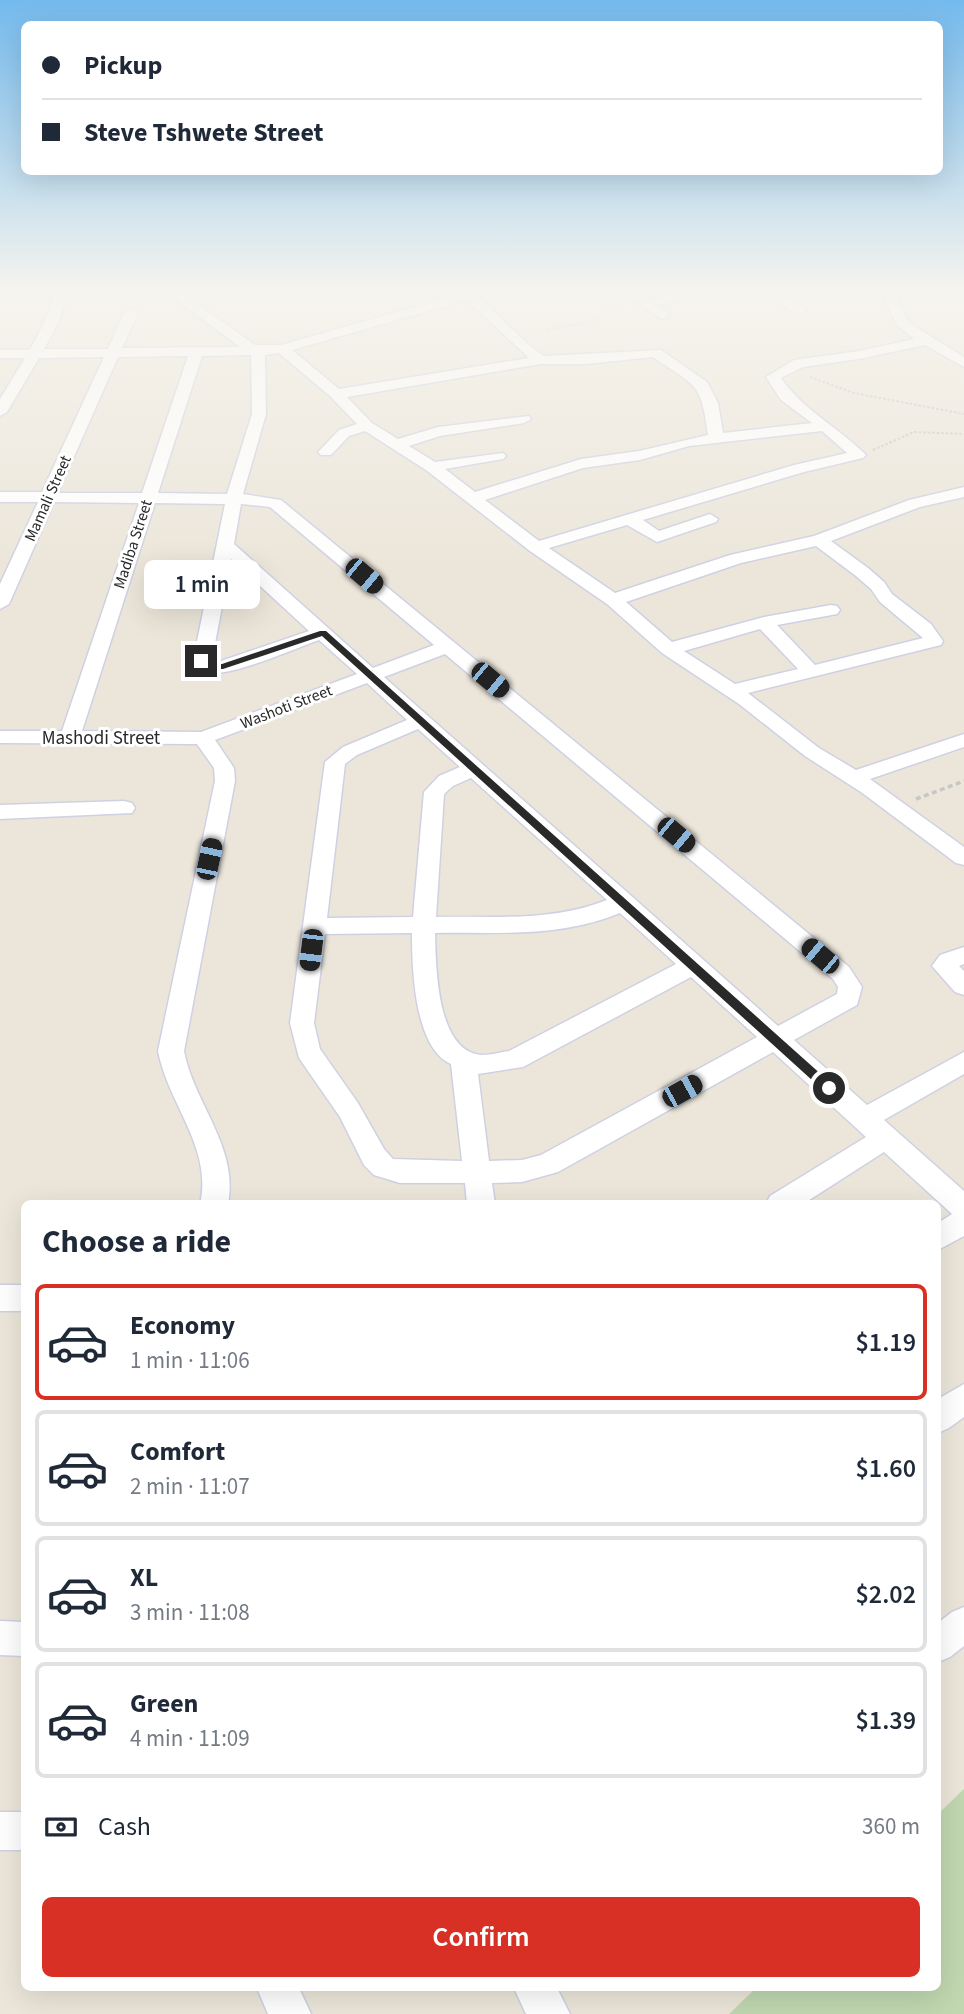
<!DOCTYPE html>
<meta charset="utf-8">
<style>
body{margin:0;font-family:"Source Sans 3",sans-serif;background:#f2f2f3;color:#1f2937;height:100vh;display:flex;flex-direction:column;font-size:26px;white-space:nowrap}
*{box-sizing:border-box;margin:0}
p{font-size:23px;color:#747a83}
.icon{flex:none;width:38px;height:38px;fill:none;stroke:currentColor;stroke-width:2;stroke-linecap:round;stroke-linejoin:round}
.map{position:relative;flex:1;overflow:hidden}
.side{position:absolute;left:21px;top:1200px;width:920px;height:791px;display:flex;flex-direction:column;background:#fff;border-radius:10px;box-shadow:0 7px 28px #0002}
.side>*{flex:none}
.guide{position:absolute;left:21px;top:21px;width:922px;height:154px;border-radius:10px;box-shadow:0 7px 28px #0002;display:grid;align-content:center;height:154px;padding:0 21px;background:#fff}
.end{position:absolute;width:32px;height:32px;margin:-16px;border:9px solid #292929;background:#fff;box-shadow:0 0 0 4px #fff}
.from{border-radius:50%}
.bubble{position:absolute;height:49px;border-radius:10px;background:#fff;box-shadow:0 7px 28px #0002;font-size:23px;font-weight:600;line-height:49px;text-align:center}
.car{position:absolute;width:21px;height:42px;margin:-21px -10px;border-radius:9px;box-shadow:0 0 5px 2px #0007;background:linear-gradient(#222 24%,#8ab4d8 0 40%,#222 0 76%,#8ab4d8 0 86%,#222 0)}
.guide b{display:flex;align-items:center;gap:24px;height:66px;font-size:26px}
.guide b+b{border-top:2px solid #e0e1e3}
.guide i{width:18px;height:18px;background:#1f2937}
ul{padding:0;list-style:none}
li{display:flex;align-items:center;gap:21px;height:116px;margin:0 14px 10px;padding:0 7px;border:4px solid #e0e1e3;border-radius:10px}
li div{flex:1}
li b{display:block;font-size:26px}
li em{font-style:normal;font-weight:600}
li.current{border-color:#d93025}
li>.icon{width:63px;height:63px;stroke-width:1.5}
h2{padding:0 21px;font-size:32px;line-height:84px}
.pay{display:flex;align-items:center;gap:18px;height:77px;padding:0 21px;font-size:26px}
.pay p{margin-inline-start:auto}
.action{display:flex;gap:14px;margin-top:auto;padding:14px 21px}
.action a{flex:1;height:80px;border-radius:10px;background:#d93025;color:#fff;font-size:28px;font-weight:600;line-height:80px;text-align:center}
.map>svg:first-child{display:block}
</style>
<div class="map">
<svg width="964" height="2014" viewBox="0 0 964 2014">
<rect width="100%" height="100%" fill="#ece6da"/>
<path fill="#c0d7b0" d="M964,1789V2014H729L756,1988H938V1814Z"/>
<g fill="none" stroke-linecap="round" stroke-linejoin="round">
<g stroke="#cfd1e3" stroke-width="3">
<path id="street" d="M0,288H12L13,293L5,305L0,306Z
M58,288H70L59,321L44,349H108L124,313L131,309L138,313L122,348L240,347L161,288H175L255,345H281L482,288H502L478,297L530,346L544,356L661,350L707,382L718,403L723,433L812,423L781,400L766,377L794,360L859,351L914,339L897,325L879,288H892L909,323L964,357V367L925,345L859,359L803,367L781,378C801,408 837,427 863,452L866,455L863,458L804,472L643,520L659,531L710,514L718,519L716,522L657,542L627,525L549,548L615,593L730,555L814,536L909,500L964,487V497L920,507L831,541L868,568L884,582L892,594L931,624L943,641L941,645L748,693L819,748L856,770L964,734V747L870,779L964,847V865L956,863L861,792L805,756L739,704L662,653L607,604L530,551L426,470L365,431L349,436L331,455H321L318,452L321,449L339,430L357,424L331,397L279,353L265,355L266,414L243,494L281,500L849,967L862,987L857,1005L794,1040L867,1105L964,1052V1074L884,1120L964,1191V1236L938,1250V1223L952,1214L884,1152L803,1204H766L770,1196L866,1137L773,1052L558,1172L522,1182L492,1183L495,1204H467L465,1183H400L374,1175L364,1165L340,1117L299,1058L290,1023L325,762L343,747L407,720L367,683L215,740L234,768L235,781L184,1051C194,1104 239,1147 228,1204H200C213,1148 168,1104 158,1051L215,781L214,768L197,744L0,743V731H62L139,503L54,502L9,604L0,609V584L38,502H0V492H42L104,357L39,358L7,412L0,416V399L25,358H0V350H30L45,321ZM467,300L529,358L339,389L292,350ZM251,355L252,414L227,494L158,493L202,356ZM188,356L142,493H58L118,357ZM653,357C696,387 701,381 708,435L639,451L581,459L475,492L445,469L503,459L506,456L503,453L435,462L409,446L440,436L524,423L531,419L529,416L438,427L398,439L372,423L347,397L541,364H586ZM822,431L847,453L794,465L539,541L485,500L583,468L640,460L689,446ZM155,503L225,504L193,661C197,667 203,672 211,673C236,675 293,649 319,640L357,674L201,732L82,731ZM241,504L270,507L434,645L373,668L234,544ZM816,546L856,576L871,589L880,602L923,638L815,665L777,625L837,614L840,610L837,606L831,605L764,617L672,642L626,602L741,563ZM231,559L309,631L221,661L212,659ZM760,629L798,669L735,684L684,651ZM445,654L833,979L838,987L837,994L778,1026L384,677ZM418,729L460,767L439,776L424,792L413,917L327,918L345,764L357,755ZM471,778L607,900C552,922 493,916 436,917L444,794L453,786ZM620,913L676,964L509,1051C501,1052 491,1055 482,1055C436,1052 436,966 435,933C500,932 559,938 620,913ZM412,933C412,967 414,1048 451,1064L462,1161L393,1159L384,1149L358,1103L320,1049L314,1023L325,934ZM691,977L757,1037L541,1155L522,1160L489,1161L478,1074L523,1067Z
M616,288H631L649,301L687,288H705L658,306L669,315L662,319Z
M759,288H774L805,309L803,312H793Z
M124,801L132,803L135,808L132,813L0,819V805Z
M964,947V964L959,966L964,971V995L955,992L932,966L940,955Z
M0,1285H24V1311H0Z
M964,1384V1417L949,1428L938,1433V1399Z
M964,1607V1646L950,1657L938,1662V1623L952,1612Z
M0,1621L24,1622V1656L0,1655Z
M0,1812H24V1850H0Z
M257,1988H299L311,2014H268Z
M514,1988H557L570,2014H526Z"/>
</g>
<path stroke="#c7c7c7" stroke-width="2" stroke-dasharray="2.5 2" stroke-linecap="butt" d="M547,330L593,321L607,310L622,306
M810,377L854,393L964,414
M873,450L914,432L964,434"/>
<path stroke="#c7c7c7" stroke-width="3.5" stroke-dasharray="5 3.5" stroke-linecap="butt" d="M916,799L964,781"/>
<use href="#street" fill="#fff" fill-rule="evenodd"/>
</g>
<linearGradient id="sky" x2="0" y2="1"><stop stop-color="#74baed"/><stop offset="0.51" stop-color="#f6f4ee"/><stop offset="1" stop-color="#f6f4ee" stop-opacity="0"/></linearGradient>
<rect width="964" height="570" fill="url(#sky)"/>
<path fill="#292929" d="M320,631H326L833,1085V1091H824L322,636L223,669H206L197,661L201,659L211,665L222,664Z"/>
<g text-anchor="middle" stroke-width="6" stroke-linejoin="round" paint-order="stroke">
<g font-size="16" fill="#292929" stroke="#fff">
<text transform="translate(47 498) rotate(-66)" y="6">Mamali Street</text>
<text transform="translate(132 544) rotate(-72)" y="6">Madiba Street</text>
<text transform="translate(286 706) rotate(-21)" y="6">Washoti Street</text>
</g>
<g font-size="19" fill="#292929" stroke="#fff">
<text x="101" y="744">Mashodi Street</text>
</g>
</g>
</svg>
<i class="end from" style="left:829px;top:1088px"></i>
<i class="end" style="left:201px;top:661px"></i>
<div class="bubble" style="left:144px;top:560px;width:116px">1 min</div>
<i class="car" style="left:364px;top:576px;rotate:130deg"></i>
<i class="car" style="left:490px;top:680px;rotate:130deg"></i>
<i class="car" style="left:676px;top:835px;rotate:130deg"></i>
<i class="car" style="left:209px;top:859px;rotate:12deg"></i>
<i class="car" style="left:311px;top:950px;rotate:187deg"></i>
<i class="car" style="left:820px;top:956px;rotate:310deg"></i>
<i class="car" style="left:682px;top:1091px;rotate:61deg"></i>
<div class="guide">
<b><i class="from"></i>Pickup</b>
<b><i></i>Steve Tshwete Street</b>
</div>
<section class="side">
<h2>Choose a ride</h2>
<ul>
<li class="current"><svg class="icon" aria-label="car" viewBox="0 0 24 24"><path d="M5 17H2v-5l4-1 3-4h7l3 4 3 1v5h-3M9 17h6M6 11h13"/><circle cx="7" cy="17" r="2"/><circle cx="17" cy="17" r="2"/></svg><div><b>Economy</b><p>1 min · 11:06</p></div><em>$1.19</em></li>
<li><svg class="icon" aria-label="car" viewBox="0 0 24 24"><path d="M5 17H2v-5l4-1 3-4h7l3 4 3 1v5h-3M9 17h6M6 11h13"/><circle cx="7" cy="17" r="2"/><circle cx="17" cy="17" r="2"/></svg><div><b>Comfort</b><p>2 min · 11:07</p></div><em>$1.60</em></li>
<li><svg class="icon" aria-label="car" viewBox="0 0 24 24"><path d="M5 17H2v-5l4-1 3-4h7l3 4 3 1v5h-3M9 17h6M6 11h13"/><circle cx="7" cy="17" r="2"/><circle cx="17" cy="17" r="2"/></svg><div><b>XL</b><p>3 min · 11:08</p></div><em>$2.02</em></li>
<li><svg class="icon" aria-label="car" viewBox="0 0 24 24"><path d="M5 17H2v-5l4-1 3-4h7l3 4 3 1v5h-3M9 17h6M6 11h13"/><circle cx="7" cy="17" r="2"/><circle cx="17" cy="17" r="2"/></svg><div><b>Green</b><p>4 min · 11:09</p></div><em>$1.39</em></li>
</ul>
<div class="pay"><svg class="icon" aria-label="cash" viewBox="0 0 24 24"><path d="M3 7h18v10H3z"/><circle cx="12" cy="12" r="2"/></svg>Cash<p>360 m</p></div>
<div class="action"><a>Confirm</a></div>
</section>
</div>
